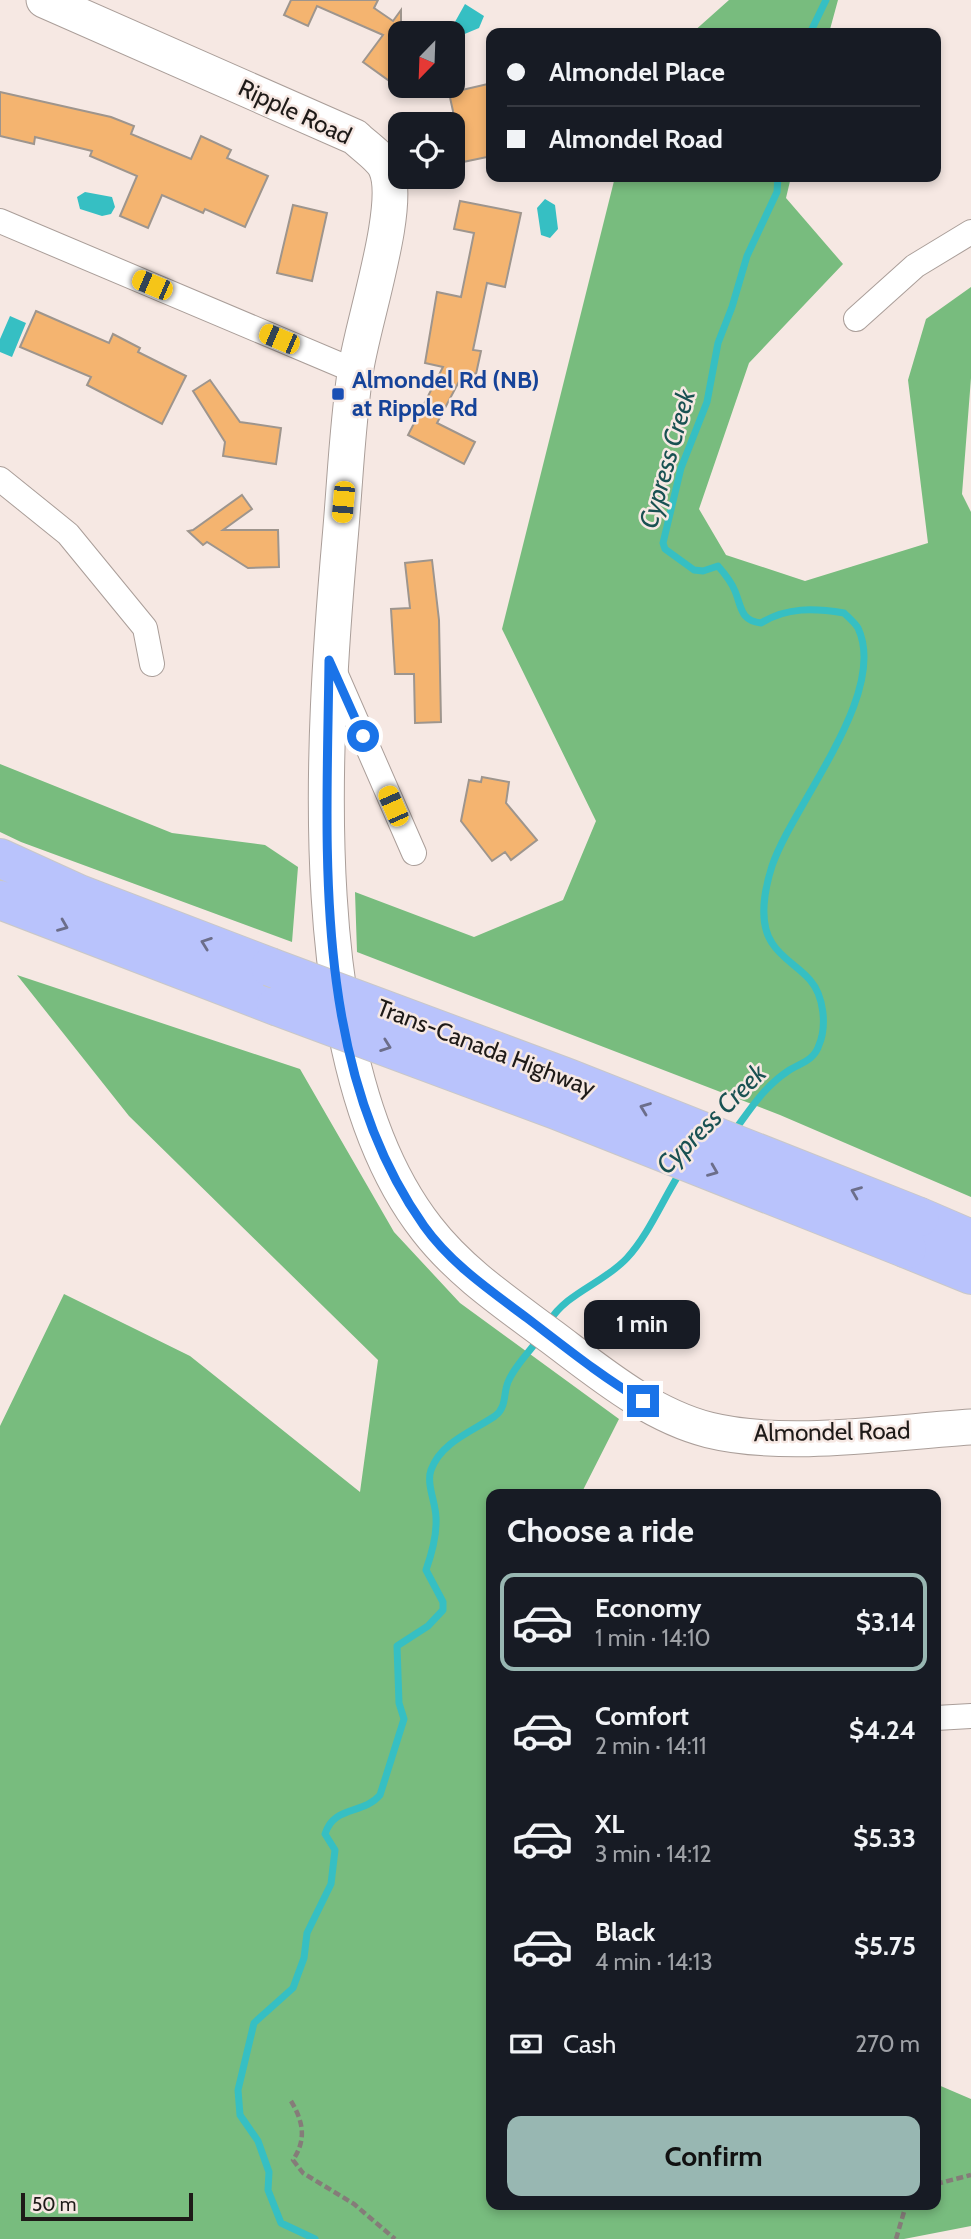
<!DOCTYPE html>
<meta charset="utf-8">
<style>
body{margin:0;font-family:Cabin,sans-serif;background:#242831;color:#f1f3f6;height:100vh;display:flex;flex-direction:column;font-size:26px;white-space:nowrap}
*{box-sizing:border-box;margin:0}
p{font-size:23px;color:#9ea1a6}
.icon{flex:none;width:38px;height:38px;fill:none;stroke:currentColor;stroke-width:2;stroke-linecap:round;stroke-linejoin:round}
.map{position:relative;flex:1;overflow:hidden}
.details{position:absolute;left:486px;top:1489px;width:455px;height:721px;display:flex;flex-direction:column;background:#171b24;border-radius:14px;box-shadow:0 4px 10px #0003}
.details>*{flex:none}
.banner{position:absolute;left:486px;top:28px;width:455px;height:154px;border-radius:14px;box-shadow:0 4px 10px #0003;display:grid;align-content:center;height:154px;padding:0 21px;background:#171b24}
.needle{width:46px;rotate:203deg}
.controls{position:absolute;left:388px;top:21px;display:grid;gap:14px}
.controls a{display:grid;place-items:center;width:77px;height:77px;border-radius:14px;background:#171b24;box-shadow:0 4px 10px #0003;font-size:35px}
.scale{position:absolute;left:21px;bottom:18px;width:172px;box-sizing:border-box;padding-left:7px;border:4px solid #1e1a18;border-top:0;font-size:19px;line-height:24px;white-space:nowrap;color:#1e1a18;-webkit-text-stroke:5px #f6e8e3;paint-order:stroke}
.end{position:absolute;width:32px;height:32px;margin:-16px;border:9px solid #1a73e8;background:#fff;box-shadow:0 0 0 4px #fff}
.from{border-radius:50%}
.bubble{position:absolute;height:49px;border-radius:14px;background:#171b24;box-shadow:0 4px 10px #0003;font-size:23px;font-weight:800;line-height:49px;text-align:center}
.car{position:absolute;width:21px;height:42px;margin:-21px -10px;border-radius:9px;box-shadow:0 0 5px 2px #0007;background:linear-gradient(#f5c518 24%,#345 0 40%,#f5c518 0 76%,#345 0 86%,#f5c518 0)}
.banner b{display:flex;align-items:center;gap:24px;height:66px;font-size:26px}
.banner b+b{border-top:2px solid #363941}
.banner i{width:18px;height:18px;background:#f1f3f6}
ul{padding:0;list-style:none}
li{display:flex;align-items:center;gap:21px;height:98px;margin:0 14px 10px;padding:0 7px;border:4px solid transparent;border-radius:14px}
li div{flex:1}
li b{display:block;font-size:26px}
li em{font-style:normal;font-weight:800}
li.selected{border-color:#98b7b2}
li>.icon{width:63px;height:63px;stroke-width:1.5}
h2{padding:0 21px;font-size:32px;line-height:84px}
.pay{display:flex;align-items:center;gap:18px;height:77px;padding:0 21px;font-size:26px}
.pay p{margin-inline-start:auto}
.action{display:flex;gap:14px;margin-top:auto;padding:14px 21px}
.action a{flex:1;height:80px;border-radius:14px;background:#98b7b2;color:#111;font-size:28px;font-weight:800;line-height:80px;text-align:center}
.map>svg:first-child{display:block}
</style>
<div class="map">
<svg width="971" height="2239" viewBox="0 0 971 2239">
<rect width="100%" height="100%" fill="#f6e8e3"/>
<path fill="#78bc7e" d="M729,0H838L829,33H692Z
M615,177H791L786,198L843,264L749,363L699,509L726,555L805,581L928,543L908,380L926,319L971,287V378L962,494L971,512V1197L780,1115L357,952L355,892L474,937L563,900L596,821L502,629Z
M0,764L172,833L265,845L298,867L292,942L21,842L0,832Z
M17,975L300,1069L394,1232L460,1303L619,1419L581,1494H492V2205H936V2084L971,2099V2226L904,2239H0V1426L64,1294L190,1356L360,1492L378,1360L129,1116Z"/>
<path fill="#36bfc3" d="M465,4L484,16L479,28L455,38L451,29Z
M85,192L112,197L115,207L111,214L102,216L80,209L77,197Z
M545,199L555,205L558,229L550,238L541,235L537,208Z
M10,316L26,323L12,357L0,352V339Z"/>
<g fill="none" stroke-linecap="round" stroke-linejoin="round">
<path stroke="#36bfc3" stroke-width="7" d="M810,33L826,0
M735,1130C751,1108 764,1087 788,1071C800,1063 814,1061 819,1045C827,1026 824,996 810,980C798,966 782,959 772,943C758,922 765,888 772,866C793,804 889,694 858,628C855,623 848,617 844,613C814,608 787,607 761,623C740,620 742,608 735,591C731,581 725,574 718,566L703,571L694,570L665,549L663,543L681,468L707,402L718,343L732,307L747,256L777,192L778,177
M549,1322C566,1293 604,1283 627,1258C649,1234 663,1199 681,1171
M315,2239L281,2223L268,2190L269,2172L258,2141L240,2115L238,2090L254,2023L293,1988L304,1958L307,1933L331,1884L335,1850L325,1834C334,1805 363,1815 380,1795L404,1719L399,1703L397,1646L428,1626L443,1610V1602L426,1570C432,1553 437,1536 436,1518C436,1503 426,1484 431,1470C441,1442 473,1431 495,1416C507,1407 503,1394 508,1382C515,1365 529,1353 539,1338"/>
</g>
<path fill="#f4b470" stroke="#9e958d" stroke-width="2" d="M291,0H378L374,8L393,21L401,10V27L409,33H401V63L388,80L363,62L383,35L317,6L308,26L284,15Z
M492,83V156L463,162L458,141L453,142V111L449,93Z
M0,92L111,117L134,126L131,134L191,159L201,136L231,150L227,158L268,176L245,227L205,209L203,213L162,195L148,228L120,216L137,176L90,156L92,151L35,137L34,144L0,136Z
M460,201L521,213L505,287L487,283L473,350L481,351L476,374L464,372L437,423L475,442L464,464L408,435L443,367L425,363L437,292L461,297L474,233L454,229Z
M293,205L327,213L312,281L277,273Z
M36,311L109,343L113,334L140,348L138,352L186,376L162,424L87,385L91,377L20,347Z
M210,380L240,422L281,428L276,464L223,456L225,442L193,391Z
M242,495L252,509L223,530H278L279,567L248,568L207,542L203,545L188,531L193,530Z
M432,560L439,620L441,722L415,723L414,674H395L391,609L410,608L405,563Z
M482,777L509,782L506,803L537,840L511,860L505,852L492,861L461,821L469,780L481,782Z"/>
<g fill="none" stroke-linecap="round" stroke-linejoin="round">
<g stroke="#aa9e99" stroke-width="26">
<path id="street" d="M0,221L355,371
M856,319L915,266L971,232
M0,479L68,534L145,628L152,664
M334,670L414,853
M936,1718L971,1716"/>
</g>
<g stroke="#aa9e99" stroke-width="37">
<path id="secondary" d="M44,0L355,137C364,146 381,157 386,168C403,206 361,327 355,374C347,428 345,484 340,539C323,735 299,1066 427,1229C461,1273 508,1304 552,1337C600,1373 650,1415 709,1430C786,1449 892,1432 971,1427"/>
</g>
<g stroke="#c9c8c8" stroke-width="40">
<path id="highway" d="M0,858L79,894L270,967
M0,900L276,1006
M920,1217L971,1239
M907,1249L971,1275"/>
</g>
<path stroke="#857c79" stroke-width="4.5" stroke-dasharray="7 3.5" stroke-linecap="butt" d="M291,2101C303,2121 307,2139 293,2160L303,2173L354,2204L395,2239
M936,2184L971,2175
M896,2239L906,2205"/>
<use href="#street" stroke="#fff" stroke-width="24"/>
<use href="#secondary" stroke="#fff" stroke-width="35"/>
<use href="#highway" stroke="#b9c3fc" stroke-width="38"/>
<g stroke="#c9c8c8" stroke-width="40" stroke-linecap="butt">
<path id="highway-bridge" d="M270,967L568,1078L920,1217
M276,1006L556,1110L907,1249"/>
</g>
<use href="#highway-bridge" stroke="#b9c3fc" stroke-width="38"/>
</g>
<defs><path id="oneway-chevron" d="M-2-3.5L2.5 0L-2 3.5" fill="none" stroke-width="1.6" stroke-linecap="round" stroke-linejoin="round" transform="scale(1.75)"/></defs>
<g stroke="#6c6e8a">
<use href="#oneway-chevron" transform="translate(63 926) rotate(22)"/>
<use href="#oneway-chevron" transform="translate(206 943) rotate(-160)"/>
<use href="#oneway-chevron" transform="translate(386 1046) rotate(20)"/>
<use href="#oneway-chevron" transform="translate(645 1108) rotate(-159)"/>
<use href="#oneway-chevron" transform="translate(713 1171) rotate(22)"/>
<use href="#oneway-chevron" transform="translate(856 1192) rotate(-158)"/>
</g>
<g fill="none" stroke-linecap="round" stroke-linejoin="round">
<path stroke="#1a73e8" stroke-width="9" d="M363,736L329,660C327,847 310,1065 424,1226C451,1264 491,1291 527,1318C565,1347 602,1377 643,1401"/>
</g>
<rect fill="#1a4fb4" stroke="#f6e8e3" stroke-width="2.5" x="331" y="387" width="14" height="14" rx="3.5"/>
<g text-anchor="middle" stroke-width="5" stroke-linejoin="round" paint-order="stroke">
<g font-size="24" fill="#1e1a18" stroke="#f6e8e3">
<text transform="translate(295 112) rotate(25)" y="8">Ripple Road</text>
<text transform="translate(486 1048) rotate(21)" y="8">Trans-Canada Highway</text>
<text transform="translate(832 1432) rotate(-1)" y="8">Almondel Road</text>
</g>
<g font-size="24" font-weight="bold" fill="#164399" stroke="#f6e8e3" text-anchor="start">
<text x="352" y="388">Almondel Rd (NB)<tspan x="352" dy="28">at Ripple Rd</tspan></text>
</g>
<g font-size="26" font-style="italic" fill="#195152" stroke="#f6e8e3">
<text transform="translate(667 459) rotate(-74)" y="9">Cypress Creek</text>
<text transform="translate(711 1119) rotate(-45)" y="9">Cypress Creek</text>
</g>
</g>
</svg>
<div class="controls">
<a><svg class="needle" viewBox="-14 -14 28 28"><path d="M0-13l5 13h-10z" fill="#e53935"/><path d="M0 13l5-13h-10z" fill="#9ea1a6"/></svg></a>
<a><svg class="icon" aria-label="locate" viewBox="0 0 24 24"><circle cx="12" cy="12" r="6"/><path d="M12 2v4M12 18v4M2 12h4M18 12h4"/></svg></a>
</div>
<div class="scale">50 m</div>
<i class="end from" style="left:363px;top:736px"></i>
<i class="end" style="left:643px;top:1401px"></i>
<div class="bubble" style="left:584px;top:1300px;width:116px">1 min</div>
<i class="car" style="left:152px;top:285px;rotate:293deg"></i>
<i class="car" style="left:279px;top:339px;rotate:293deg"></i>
<i class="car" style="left:343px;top:502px;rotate:185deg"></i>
<i class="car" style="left:393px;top:806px;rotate:336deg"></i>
<div class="banner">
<b><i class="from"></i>Almondel Place</b>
<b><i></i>Almondel Road</b>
</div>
<section class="details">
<h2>Choose a ride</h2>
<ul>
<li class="selected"><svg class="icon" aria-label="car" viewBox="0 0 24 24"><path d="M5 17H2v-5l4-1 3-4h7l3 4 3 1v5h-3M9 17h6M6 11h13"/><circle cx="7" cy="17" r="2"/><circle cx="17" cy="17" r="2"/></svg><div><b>Economy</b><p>1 min · 14:10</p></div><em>$3.14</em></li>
<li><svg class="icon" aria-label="car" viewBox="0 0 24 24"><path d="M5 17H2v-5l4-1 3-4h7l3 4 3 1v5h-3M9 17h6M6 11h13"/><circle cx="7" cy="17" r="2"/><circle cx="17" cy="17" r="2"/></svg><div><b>Comfort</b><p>2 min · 14:11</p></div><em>$4.24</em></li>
<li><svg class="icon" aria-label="car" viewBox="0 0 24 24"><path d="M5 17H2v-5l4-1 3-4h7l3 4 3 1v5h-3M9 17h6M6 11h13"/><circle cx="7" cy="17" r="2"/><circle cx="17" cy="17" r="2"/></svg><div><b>XL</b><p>3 min · 14:12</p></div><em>$5.33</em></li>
<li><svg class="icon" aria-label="car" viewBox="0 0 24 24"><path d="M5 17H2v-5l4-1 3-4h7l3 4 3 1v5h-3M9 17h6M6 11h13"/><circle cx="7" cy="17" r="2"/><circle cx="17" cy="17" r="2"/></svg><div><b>Black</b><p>4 min · 14:13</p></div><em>$5.75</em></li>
</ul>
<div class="pay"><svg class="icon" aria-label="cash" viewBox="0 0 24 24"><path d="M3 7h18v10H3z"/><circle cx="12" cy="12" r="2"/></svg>Cash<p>270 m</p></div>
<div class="action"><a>Confirm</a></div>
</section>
</div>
